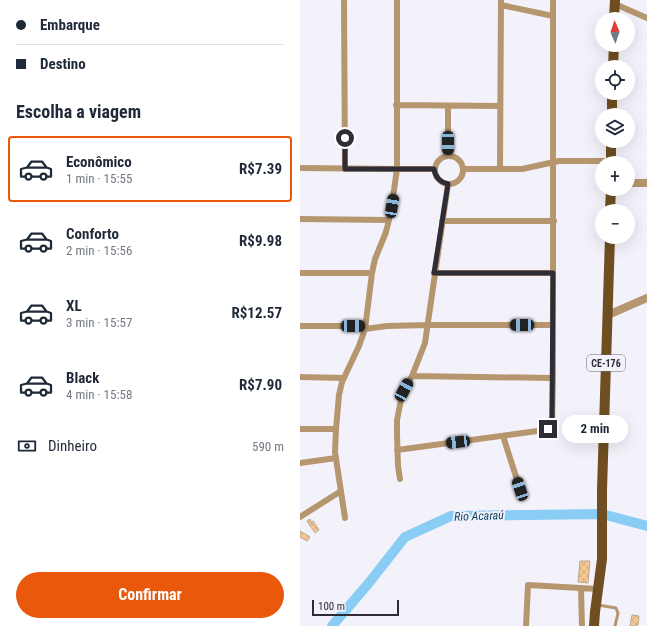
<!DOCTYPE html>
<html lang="pt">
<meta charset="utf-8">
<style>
body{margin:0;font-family:"Roboto Condensed",sans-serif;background:#f2f2f3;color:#1f2937;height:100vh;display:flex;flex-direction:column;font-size:15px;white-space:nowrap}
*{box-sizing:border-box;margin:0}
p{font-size:13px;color:#747a83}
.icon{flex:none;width:22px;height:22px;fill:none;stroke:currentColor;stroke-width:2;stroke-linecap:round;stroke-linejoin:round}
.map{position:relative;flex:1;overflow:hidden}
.side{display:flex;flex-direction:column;background:#fff;width:300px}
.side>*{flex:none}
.top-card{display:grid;align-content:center;height:88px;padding:0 16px;background:#fff}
.needle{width:26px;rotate:358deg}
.tools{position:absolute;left:295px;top:12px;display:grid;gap:8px}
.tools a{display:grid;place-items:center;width:40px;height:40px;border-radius:50%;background:#fff;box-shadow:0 4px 16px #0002;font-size:20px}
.scale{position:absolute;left:12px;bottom:10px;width:87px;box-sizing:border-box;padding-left:4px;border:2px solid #2e2d35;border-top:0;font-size:11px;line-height:14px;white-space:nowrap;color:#2e2d35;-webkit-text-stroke:3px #f3f2fb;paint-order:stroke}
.end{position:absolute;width:18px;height:18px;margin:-9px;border:5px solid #2e2d35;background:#fff;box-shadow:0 0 0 2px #fff}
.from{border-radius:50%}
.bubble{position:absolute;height:28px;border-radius:14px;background:#fff;box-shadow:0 4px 16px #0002;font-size:13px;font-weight:700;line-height:28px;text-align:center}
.car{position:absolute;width:12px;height:24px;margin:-12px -6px;border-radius:5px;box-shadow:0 0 3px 1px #0007;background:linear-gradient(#222 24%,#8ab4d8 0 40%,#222 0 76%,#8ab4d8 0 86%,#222 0)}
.top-card b{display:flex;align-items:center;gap:14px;height:38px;font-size:15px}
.top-card b+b{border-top:1px solid #e0e1e3}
.top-card i{width:10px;height:10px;background:#1f2937}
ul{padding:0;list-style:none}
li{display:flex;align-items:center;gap:12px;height:66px;margin:0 8px 6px;padding:0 8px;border:2px solid transparent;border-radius:4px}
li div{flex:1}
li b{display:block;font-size:15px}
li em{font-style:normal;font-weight:700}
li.on{border-color:#ea580c}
li>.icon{width:36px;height:36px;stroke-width:1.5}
h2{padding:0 16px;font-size:18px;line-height:48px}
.pay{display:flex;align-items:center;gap:10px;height:44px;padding:0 16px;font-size:15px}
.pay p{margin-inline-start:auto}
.button{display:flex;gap:8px;margin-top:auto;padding:8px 16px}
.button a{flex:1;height:46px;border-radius:24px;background:#ea580c;color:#fff;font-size:16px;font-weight:700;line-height:46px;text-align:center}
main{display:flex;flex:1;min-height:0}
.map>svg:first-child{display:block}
</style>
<main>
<section class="side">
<div class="top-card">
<b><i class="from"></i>Embarque</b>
<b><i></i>Destino</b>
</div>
<h2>Escolha a viagem</h2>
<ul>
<li class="on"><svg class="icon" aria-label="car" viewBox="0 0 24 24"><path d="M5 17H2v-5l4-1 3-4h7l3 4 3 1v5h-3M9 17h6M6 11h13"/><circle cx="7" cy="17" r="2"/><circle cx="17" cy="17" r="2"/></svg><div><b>Econômico</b><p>1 min · 15:55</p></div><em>R$7.39</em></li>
<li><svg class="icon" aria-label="car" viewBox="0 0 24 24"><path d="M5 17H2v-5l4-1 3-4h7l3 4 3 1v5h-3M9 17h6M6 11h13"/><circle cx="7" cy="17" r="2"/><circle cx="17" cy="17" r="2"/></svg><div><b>Conforto</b><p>2 min · 15:56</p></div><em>R$9.98</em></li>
<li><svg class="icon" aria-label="car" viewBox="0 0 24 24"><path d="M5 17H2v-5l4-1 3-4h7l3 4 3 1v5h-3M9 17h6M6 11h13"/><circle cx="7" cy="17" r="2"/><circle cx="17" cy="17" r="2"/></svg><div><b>XL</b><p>3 min · 15:57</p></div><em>R$12.57</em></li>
<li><svg class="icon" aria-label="car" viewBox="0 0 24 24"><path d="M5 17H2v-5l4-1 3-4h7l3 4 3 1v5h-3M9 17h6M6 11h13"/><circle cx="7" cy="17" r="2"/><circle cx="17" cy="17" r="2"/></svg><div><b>Black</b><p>4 min · 15:58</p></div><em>R$7.90</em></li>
</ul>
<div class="pay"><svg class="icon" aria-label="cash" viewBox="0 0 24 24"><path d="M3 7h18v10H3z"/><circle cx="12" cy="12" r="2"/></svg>Dinheiro<p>590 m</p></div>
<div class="button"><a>Confirmar</a></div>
</section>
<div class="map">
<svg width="347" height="626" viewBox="0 0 347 626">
<defs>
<pattern id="building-cross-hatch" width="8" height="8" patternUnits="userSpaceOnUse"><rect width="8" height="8" fill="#f7c992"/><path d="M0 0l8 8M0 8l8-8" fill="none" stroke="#d4ad7e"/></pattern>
</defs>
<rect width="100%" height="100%" fill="#f3f2fb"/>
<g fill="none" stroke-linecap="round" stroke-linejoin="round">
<path stroke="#89ccf4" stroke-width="10" d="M32,626L68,584L105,537L151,516L302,514L347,526"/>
</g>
<path fill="url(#building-cross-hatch)" stroke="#b6a694" d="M10,519L11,522L13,521L19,530L15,533L7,521Z
M0,531L10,537L7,541L0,537Z
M280,561H290L288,583L278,582Z
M332,615L339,616L338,625H335V626H330Z"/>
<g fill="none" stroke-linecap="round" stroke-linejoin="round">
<path stroke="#b6966e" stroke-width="3" d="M298,605L316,608L318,613L315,626"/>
<path stroke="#b6966e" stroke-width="6" d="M44,0L45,169
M315,4L347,18
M201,5L253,16
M96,105L200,106
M148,155V106
M135 170a14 14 0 1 1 28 0a14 14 0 1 1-28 0Z
M0,168L97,169H134
M164,169H222L259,161H311
M200,169L201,0
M0,219L89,220
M142,221H254
M0,273H72
M134,273H253
M0,326H66
M65,329L87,326L127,325H253
M112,376L253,378
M0,377L44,378
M0,429H36
M203,436L220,489
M97,450L245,430L248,429L252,425L253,378V0
M0,463L36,458
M100,479L98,466L97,434V420L101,400L104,390L112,376L125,343L148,184
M0,517L41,491
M45,518L35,452L36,429L39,395L42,382L59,346L65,329L72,273L75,259L86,232L88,224L94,190L97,169V0
M281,589L282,626
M226,626L228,585L298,589"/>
<path stroke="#b6966e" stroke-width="8" d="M328,183H347
M308,315L347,298"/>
<path stroke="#6f4f21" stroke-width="10" d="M314,19L315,0
M313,67L314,45
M312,115V93
M311,163V141
M310,211L311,189
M294,626L295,612L302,559V490L310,237"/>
</g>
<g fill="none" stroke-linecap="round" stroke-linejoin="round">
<path stroke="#2e2d35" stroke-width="5" d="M45,138V169H134C135,177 140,182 148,184L134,273H253L252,423L250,427L248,429"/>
</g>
<g text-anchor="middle" stroke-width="4" stroke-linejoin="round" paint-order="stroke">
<rect fill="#f3f2fb" stroke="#696870" stroke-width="1" x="287" y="355" width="38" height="16" rx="3"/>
<g font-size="10" font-weight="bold" fill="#2e2d35">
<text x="306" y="367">CE-176</text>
</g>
<g font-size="12" font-style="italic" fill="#063f5a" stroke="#f3f2fb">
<text transform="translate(179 516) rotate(-2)" y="4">Rio Acaraú</text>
</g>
</g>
</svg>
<div class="tools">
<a><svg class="needle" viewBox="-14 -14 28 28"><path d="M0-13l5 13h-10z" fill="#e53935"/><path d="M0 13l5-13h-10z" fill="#747a83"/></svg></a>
<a><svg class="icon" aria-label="locate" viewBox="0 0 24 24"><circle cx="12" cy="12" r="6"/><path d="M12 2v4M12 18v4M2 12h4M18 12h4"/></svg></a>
<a><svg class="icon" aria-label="layers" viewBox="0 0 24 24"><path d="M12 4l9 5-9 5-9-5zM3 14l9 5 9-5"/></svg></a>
<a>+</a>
<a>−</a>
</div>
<div class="scale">100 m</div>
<i class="end from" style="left:45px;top:138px"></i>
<i class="end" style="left:248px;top:429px"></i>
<div class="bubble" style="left:262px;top:415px;width:66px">2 min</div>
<i class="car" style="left:148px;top:143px;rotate:180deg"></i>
<i class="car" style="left:92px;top:206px;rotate:10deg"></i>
<i class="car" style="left:222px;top:325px;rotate:270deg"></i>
<i class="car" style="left:53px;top:326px;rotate:90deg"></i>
<i class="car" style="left:104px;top:390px;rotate:28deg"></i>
<i class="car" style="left:158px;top:442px;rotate:263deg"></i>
<i class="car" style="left:220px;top:489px;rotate:342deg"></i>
</div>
</main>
